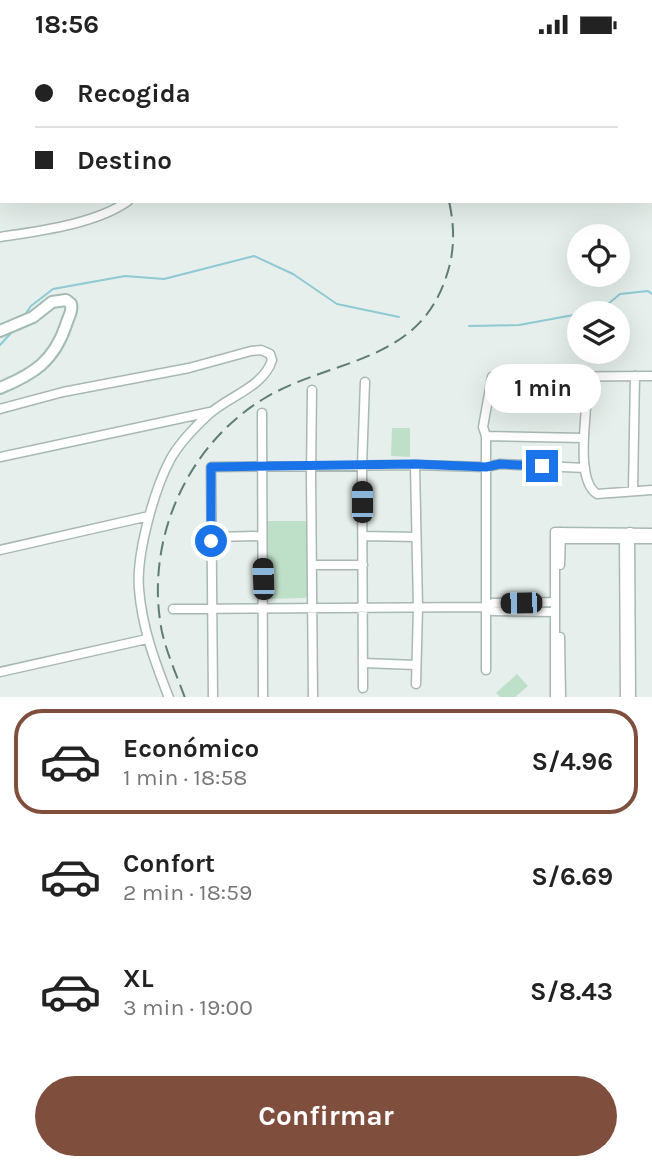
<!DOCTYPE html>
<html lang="es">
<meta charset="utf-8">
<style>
body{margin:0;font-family:Karla,sans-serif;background:#f2f2f2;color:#222;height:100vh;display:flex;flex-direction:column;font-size:26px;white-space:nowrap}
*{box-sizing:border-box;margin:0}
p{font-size:23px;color:#767676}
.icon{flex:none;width:38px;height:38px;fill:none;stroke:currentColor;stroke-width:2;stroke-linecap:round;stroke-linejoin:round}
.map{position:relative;height:648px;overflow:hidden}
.drawer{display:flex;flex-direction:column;background:#fff;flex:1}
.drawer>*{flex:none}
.top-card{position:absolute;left:0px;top:0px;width:653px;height:154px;box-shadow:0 7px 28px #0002;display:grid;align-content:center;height:154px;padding:0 35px;background:#fff}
.controls{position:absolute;left:567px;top:175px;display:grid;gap:14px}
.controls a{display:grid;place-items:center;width:63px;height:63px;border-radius:50%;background:#fff;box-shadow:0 7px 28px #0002;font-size:35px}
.end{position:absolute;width:32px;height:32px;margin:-16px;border:9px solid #1a73e8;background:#fff;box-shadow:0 0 0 4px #fff}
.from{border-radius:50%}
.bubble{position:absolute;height:49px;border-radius:24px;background:#fff;box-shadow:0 7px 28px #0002;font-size:23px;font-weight:700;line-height:49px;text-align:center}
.car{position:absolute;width:21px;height:42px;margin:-21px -10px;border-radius:9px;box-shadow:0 0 5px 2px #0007;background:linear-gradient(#222 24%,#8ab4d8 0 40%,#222 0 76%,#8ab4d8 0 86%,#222 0)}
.top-card b{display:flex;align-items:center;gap:24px;height:66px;font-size:26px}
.top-card b+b{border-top:2px solid #e0e0e0}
.top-card i{width:18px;height:18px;background:#222}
ul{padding:12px 0 0;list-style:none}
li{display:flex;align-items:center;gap:21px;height:105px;margin:0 14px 10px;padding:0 21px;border:4px solid transparent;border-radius:28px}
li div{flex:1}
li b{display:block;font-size:26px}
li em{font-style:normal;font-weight:700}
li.selected{border-color:#804e3d}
li>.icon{width:63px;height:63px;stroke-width:1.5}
.cta{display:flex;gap:14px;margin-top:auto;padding:14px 35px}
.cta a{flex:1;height:80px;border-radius:42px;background:#804e3d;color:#fff;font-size:28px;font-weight:700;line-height:80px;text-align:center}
.status{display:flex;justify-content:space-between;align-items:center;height:49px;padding:0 35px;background:#fff;direction:ltr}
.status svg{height:19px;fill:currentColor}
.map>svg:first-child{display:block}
</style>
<div class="status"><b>18:56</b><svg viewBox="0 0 49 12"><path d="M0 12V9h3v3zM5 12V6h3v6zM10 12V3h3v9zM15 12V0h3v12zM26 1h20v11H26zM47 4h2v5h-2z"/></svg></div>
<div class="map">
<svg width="652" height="649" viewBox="0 0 652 649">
<rect width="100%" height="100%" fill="#e6efeb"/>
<path fill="#bfe0c8" d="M392,379H410V408L391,407Z
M267,472H307L308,546L305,549L268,550Z
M517,625L528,637L515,648H500L496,644Z"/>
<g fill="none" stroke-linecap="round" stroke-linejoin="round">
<path stroke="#8ec9d4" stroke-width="2" d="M584,264L602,260L620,245L648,242L652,245
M24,267L31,257L53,240L125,227L164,230L254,207L293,225L337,255L399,268
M469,277L519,276L579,265
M0,296L12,283"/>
<g stroke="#a8b8b2" stroke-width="11">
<path id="street" d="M82,0V2
M443,0V2
M512,0V2
M582,0V2
M286,2L293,0
M651,10H652
M0,64H2
M0,128H2
M0,188C39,182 96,175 128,152
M312,341L311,426L313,649
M586,358C585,379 577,432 597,445L652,441
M0,360L63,343L189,319L251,302L261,301L270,305L272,311C264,338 227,348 208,366C194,379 179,394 170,411C154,441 136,506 139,540C142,579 155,613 169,649
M262,364L263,649
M486,387L584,389
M0,408L210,363
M415,416L418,559L416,635
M633,441L635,327
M630,483L631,649
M363,487L416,488
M211,488L262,487
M624,489L625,649
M558,490H652
M0,501L149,467
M312,516H363
M560,516L561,483
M486,558L492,562L554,563
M173,560L486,558L493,554L555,553
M560,588L561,649
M363,614L416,616
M486,621V387L483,378L492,328L652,327
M0,623L147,590
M363,639L362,417L365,333
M213,649L211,418L415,416L486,418L500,415L585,419
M555,649V483L652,484"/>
</g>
<g stroke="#a4bbb3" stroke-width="14">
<path id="secondary" d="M318,0V2
M0,282L33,268L52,253L66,251L71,255C73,263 68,268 66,276C54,312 34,325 0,339"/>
</g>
<use href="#street" stroke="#fff" stroke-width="8"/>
<use href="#secondary" stroke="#fff" stroke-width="10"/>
<path stroke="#5f7d75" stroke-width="2" stroke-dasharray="14 7" stroke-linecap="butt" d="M360,0L361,2
M185,649C177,627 167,605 162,583C144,493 186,396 265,349C330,310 416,315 445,231C455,205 455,179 449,152"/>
</g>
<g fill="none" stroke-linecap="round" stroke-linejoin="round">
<path stroke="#1a73e8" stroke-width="9" d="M211,492V418L415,415L486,418L500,415L542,417"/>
</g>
</svg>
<div class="controls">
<a><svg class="icon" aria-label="locate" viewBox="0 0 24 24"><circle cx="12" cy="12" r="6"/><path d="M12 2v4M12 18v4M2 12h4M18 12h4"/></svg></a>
<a><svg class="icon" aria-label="layers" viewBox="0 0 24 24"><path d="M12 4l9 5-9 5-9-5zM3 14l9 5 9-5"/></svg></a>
</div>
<i class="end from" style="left:211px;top:492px"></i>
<i class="end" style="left:542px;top:417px"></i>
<div class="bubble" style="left:485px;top:315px;width:116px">1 min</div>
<i class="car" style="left:362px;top:453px;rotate:0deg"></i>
<i class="car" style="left:263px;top:530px;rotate:358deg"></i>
<i class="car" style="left:521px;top:554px;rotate:269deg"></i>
<div class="top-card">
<b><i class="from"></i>Recogida</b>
<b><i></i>Destino</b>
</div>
</div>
<section class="drawer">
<ul>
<li class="selected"><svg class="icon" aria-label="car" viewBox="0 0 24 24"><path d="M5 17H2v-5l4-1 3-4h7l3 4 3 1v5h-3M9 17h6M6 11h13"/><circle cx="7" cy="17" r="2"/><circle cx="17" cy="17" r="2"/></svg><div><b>Económico</b><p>1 min · 18:58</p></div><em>S/4.96</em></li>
<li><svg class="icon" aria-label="car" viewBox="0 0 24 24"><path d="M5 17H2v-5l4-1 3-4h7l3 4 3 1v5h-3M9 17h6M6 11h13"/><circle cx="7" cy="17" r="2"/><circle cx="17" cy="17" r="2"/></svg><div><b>Confort</b><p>2 min · 18:59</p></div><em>S/6.69</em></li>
<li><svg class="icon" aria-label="car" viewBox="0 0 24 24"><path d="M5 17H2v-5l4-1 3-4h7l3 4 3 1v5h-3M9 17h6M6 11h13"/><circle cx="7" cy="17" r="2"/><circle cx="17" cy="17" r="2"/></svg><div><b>XL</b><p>3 min · 19:00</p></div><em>S/8.43</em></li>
</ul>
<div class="cta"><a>Confirmar</a></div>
</section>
